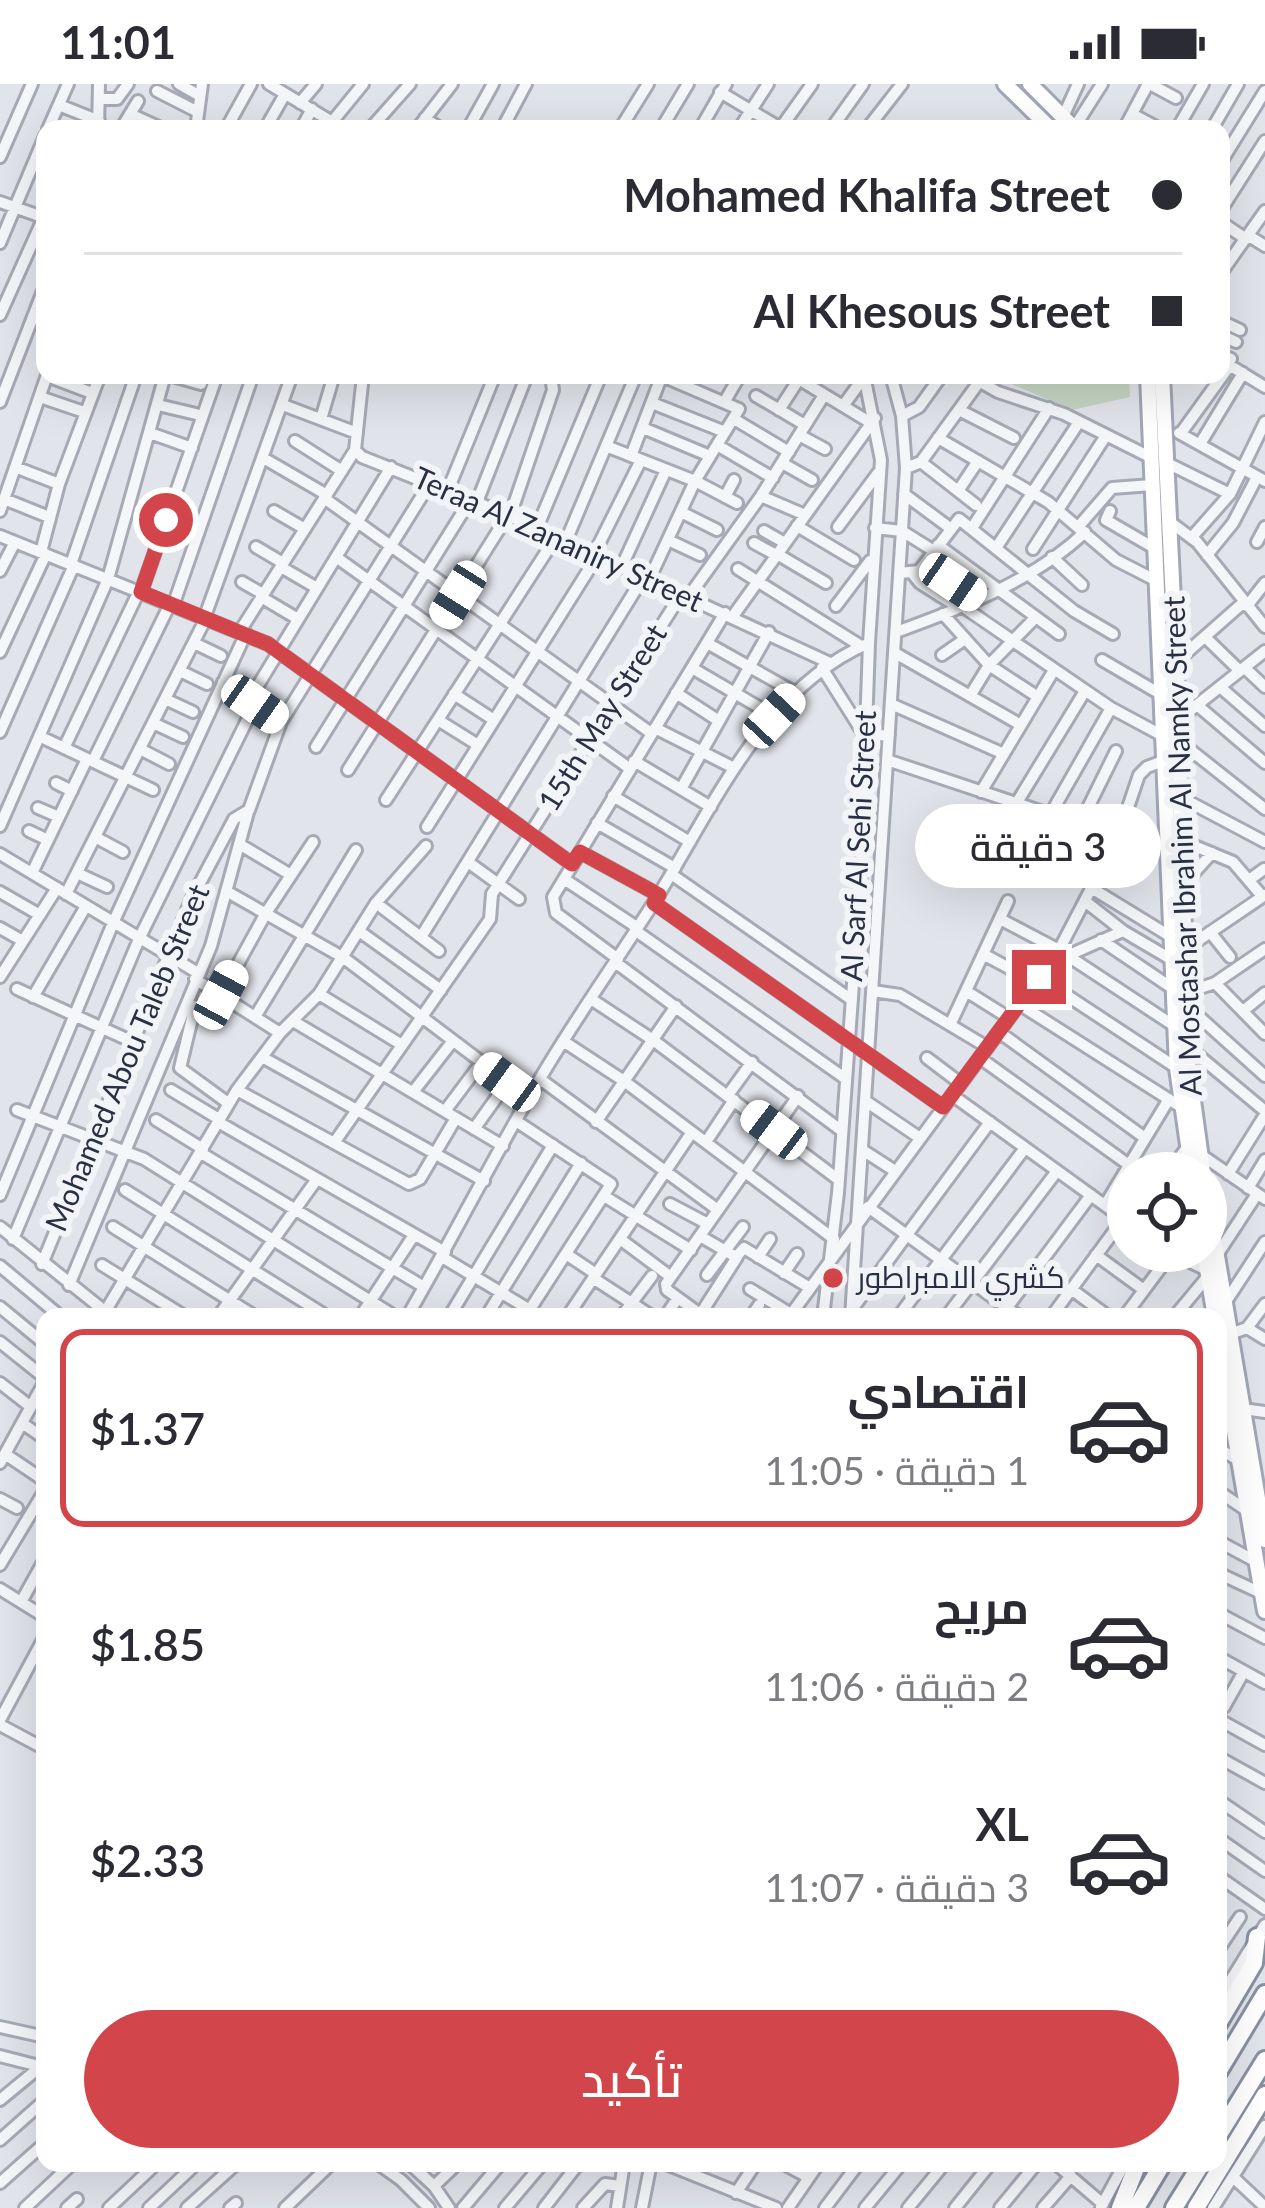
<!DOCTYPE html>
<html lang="ar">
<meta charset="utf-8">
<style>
body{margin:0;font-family:Lato,Cairo,sans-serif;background:#f2f2f3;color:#2b2b33;direction:rtl;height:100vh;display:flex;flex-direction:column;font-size:45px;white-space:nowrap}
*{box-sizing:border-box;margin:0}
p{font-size:39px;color:#7c7c81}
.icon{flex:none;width:66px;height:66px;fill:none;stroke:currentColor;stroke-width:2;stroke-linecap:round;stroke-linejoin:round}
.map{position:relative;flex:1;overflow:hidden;direction:ltr}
.panel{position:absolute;left:36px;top:1224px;width:1191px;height:864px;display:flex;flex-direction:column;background:#fff;border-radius:24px;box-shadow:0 12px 48px #0002;direction:rtl}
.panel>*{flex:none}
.guide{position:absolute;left:36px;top:36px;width:1194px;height:264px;border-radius:24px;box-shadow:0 12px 48px #0002;direction:rtl;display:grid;align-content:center;height:264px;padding:0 48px;background:#fff}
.controls{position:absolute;left:1107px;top:1068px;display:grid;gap:24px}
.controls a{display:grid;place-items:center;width:120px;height:120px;border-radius:50%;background:#fff;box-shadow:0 12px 48px #0002;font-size:60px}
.end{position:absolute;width:54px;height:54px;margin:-27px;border:15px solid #d2454a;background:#fff;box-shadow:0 0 0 6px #fff}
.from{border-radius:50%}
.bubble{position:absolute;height:84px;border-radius:42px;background:#fff;box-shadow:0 12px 48px #0002;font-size:39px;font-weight:600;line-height:84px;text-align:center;direction:rtl}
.car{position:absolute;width:36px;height:72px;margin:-36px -18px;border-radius:15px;box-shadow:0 0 9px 3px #0007;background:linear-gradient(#fff 24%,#345 0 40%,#fff 0 76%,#345 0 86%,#fff 0)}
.guide b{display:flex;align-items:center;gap:42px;height:114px;font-size:45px}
.guide b+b{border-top:3px solid #e1e1e2}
.guide i{width:30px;height:30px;background:#2b2b33}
ul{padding:21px 0 0;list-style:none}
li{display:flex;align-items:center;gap:36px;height:198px;margin:0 24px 18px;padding:0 24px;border:6px solid transparent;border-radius:24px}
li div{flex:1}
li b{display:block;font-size:45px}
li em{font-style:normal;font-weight:600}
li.selected{border-color:#d2454a}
li>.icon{width:108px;height:108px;stroke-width:1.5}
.cta{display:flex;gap:24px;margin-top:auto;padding:24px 48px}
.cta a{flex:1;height:138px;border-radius:72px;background:#d2454a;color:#fff;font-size:48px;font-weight:600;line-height:138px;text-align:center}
.status{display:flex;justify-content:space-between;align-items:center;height:84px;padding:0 60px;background:#fff;direction:ltr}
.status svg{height:33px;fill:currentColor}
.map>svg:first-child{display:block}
</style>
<div class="status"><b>11:01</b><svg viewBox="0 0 49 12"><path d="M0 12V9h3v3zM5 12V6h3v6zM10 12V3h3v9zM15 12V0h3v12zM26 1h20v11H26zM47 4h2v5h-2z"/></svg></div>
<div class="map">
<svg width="1265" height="2124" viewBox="0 0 1265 2124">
<rect width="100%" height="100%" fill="#e2e4eb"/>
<path fill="#c5d5c3" d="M991,291H1129L1130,313L1072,326Z"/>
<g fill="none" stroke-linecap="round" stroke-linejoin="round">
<g stroke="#a7aab5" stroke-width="16">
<path id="minor" d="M179,0L200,12
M269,0L344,45
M1150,0L1176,14
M157,7L198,28
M720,8L782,45
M99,15H117L128,0
M300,19L316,0
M59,21L99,37
M130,30L163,45
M1132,30L1160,45
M1063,33L1078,0
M425,34L441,45
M332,38L363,0
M1074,44L1102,0
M48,45L68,0
M98,45L99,0
M121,45L138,17
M196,45L202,0
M226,45L251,0
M265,45L285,10
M301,45L312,25
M370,45L410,0
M417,45L452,0
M468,45L493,0
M502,45L526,0
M620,45L648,0
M661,45L688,0
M700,45L726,0
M739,45L768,0
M780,45L812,0
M831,45L863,0
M867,45L902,0
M1124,45L1148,0
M1177,45L1203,0
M1212,45L1238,0
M0,73L32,0
M1221,78L1265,7
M0,118L45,134
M1221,126L1265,57
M1221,138L1246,155
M1249,152L1265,162
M0,159L45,52
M1221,189L1265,127
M0,231L44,133
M1221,237L1240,246
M1221,251L1236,258
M1221,271L1231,275
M169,291L201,300
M363,291L355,366L362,373L508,431L830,579
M792,291L871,339
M968,291L998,308L1064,330L1152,374
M47,292L92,309
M756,312L805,341
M40,313L84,328
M725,317L740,291
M0,318L45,202
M652,319L725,348
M158,321L196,330
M283,321L357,349
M843,322L864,293
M779,326L799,295
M959,326L1014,354
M902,332L919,323L942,291
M321,335L334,291
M734,335L789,368
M643,344L710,372
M150,349L192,364
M1179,349L1265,397
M1181,349L1228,284H1234L1265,303
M799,351L825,365
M938,354L1048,418L1116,476L1157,497
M295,357L342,387
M1200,360L1243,289
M717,361L773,394
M606,362L695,397L737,419
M631,372L662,291
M265,375L327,411
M921,378L976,421
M782,379L812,396
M1167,379L1230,410
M15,383L59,400
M906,384L921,378L979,298
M448,406L495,291
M958,407L978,377
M904,410L950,444
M761,412L805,431
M725,413L734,396
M324,414L651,649
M4,415L49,433
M477,418L527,291
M0,427L47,291
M274,427L305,445
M1110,427L1106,436L1156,465
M681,428L717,446
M510,432L553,306L551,291
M1170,438L1197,458L1265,543
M797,442L854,476
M1079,442L1112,404L1152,401
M838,443L878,389
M537,444L601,291
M875,444L902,447L934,467
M972,444L1049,324
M764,447L785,459
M0,452L268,560L572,780
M1192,453L1230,410L1265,338
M668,456L700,471
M566,457L636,291
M1257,458L1265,443
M754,459L776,471
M938,461L1059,550
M256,463L283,479
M996,464L1079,338
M1033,465L1105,353
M41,468L59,400L100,291
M594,470L641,376
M777,470L826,499
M1207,471L1233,439L1257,393
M336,473L629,684
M1052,473L1082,501
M71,480L136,291
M622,482L666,386
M281,483L317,504
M738,485L861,562
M0,487L15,458
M900,489L919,487L959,435L1074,527L1113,550
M912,489L920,499L958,523
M650,494L695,397L739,325L662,292
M242,498L263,510
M141,508L217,291
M689,512L761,412L824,311
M940,512L952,497L978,514
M261,513L298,535
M173,522L253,291
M836,522L870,477
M962,522L1111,624L1165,653
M1247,522L1265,499
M943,530L989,581L1038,613
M733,532L875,334
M204,535L292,291
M240,547L355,366
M896,548C960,525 1035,496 1085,448
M1205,553L1240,587
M194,559L221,572
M707,559L796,609
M0,568L46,470
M895,569L1021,641
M942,571L965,555
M1102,576L1162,611
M1176,578L1244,518
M692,584L774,632
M822,584L865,652L889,651
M1245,584L1265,603
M180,587L207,600
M223,598L281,638
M1220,603L1265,642
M676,609L719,637
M454,610L494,636
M970,612L989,581L1036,533
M165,615L193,628
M249,616L391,383
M891,620L1004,670
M1197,621L1265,679
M438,636L478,661
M1178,636L1265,567
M153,639L183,653
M655,644L734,684
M0,648L74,481
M41,653L153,706
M1179,657L1265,725
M316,663L471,415
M64,664L139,507
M140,665L169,680
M887,676L1118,753L1168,762
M93,677L170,520
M634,677L711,723
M348,686L508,431
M56,699L72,707
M681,705L769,548
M981,708L1054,586
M613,712L690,758
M1180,713L1265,758
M386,716L556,453
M1016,720L1085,607
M38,724L59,733
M1050,731L1111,624
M597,739L675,784
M1080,740L1116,667
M0,742L108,495L165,291
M427,743L598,471
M29,747L48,756
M95,753L123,768
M1180,756L1233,778L1262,812
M239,760L291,791
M580,768L659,811
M0,770L198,889
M468,778L519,815
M32,789L87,675
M77,789L107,803
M671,790L852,916
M564,795L638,844
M1249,796L1264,785
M1183,801L1212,769
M1093,805L1173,854
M226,807L344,874L529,1014
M0,808L40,831
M66,810L205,536
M1086,818L1123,847L1174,877
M376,819L439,867
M654,819L943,1023
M1000,835L1059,866L1176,943
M0,844L23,857
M359,847L441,906
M636,847L846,995
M1210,848L1230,873
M421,853L644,492
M1101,856L1175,906
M1184,866L1265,811
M983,870L1035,898
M1067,872L1123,847
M618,875L556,829L553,813L725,529
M615,878L842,1047
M0,893L57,804
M1039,893L1177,984
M195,895L280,949
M1215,899L1265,950
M17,905L133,958
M873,907L900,911L987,963
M966,907L1009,934
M1185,909L1215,899L1265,865
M319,910L402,961
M221,911L266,829L313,758
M33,913L86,822
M591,915L653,956L839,1096
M1019,920L1181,1023
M1186,921L1265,992
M195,922L180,984L228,1019
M1243,927L1265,909
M255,933L356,766
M293,937L503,1062
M950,941L1008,817
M999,948L1145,1054
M563,957L624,997L834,1155
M1187,962L1265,1027
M262,973L484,1097
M927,974L960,999
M980,974L1129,1081
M540,995L718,1126
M171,1006L219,1035
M237,1006L409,1100L420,1095L456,1034
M413,1008L452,958
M728,1011L752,978
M952,1011L1128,1138
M867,1018L920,1054
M17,1026L144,1075L396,1233
M445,1027L481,979
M156,1036L203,1065
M516,1037L611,1100L525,1233
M218,1038L445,1168
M596,1038L676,922
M474,1045L507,999
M706,1058L734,1016
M334,1059L490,835L492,810L682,509
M864,1067L895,1087
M201,1069L424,1203
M1200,1070L1265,1115
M1168,1089L1188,1062
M1228,1090L1265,1031
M1248,1104L1265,1076
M125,1106L328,1233
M0,1111L113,839L246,549
M604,1112L691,1166
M670,1120L708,1140
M1105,1121L1169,1015
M868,1123L1020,1233
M0,1143L112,1233
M113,1143L256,1233
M700,1152L736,1173L744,1164L810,1204
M13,1155L139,855L255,620
M620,1155L671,1193
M1167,1167L1207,1186
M566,1170L596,1190
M1096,1171L1144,1206
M1217,1171L1257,1110
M442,1173L530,1226
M758,1173L770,1155
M42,1180L192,814L234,735L249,726L281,638L430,399
M102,1181L186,1233
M0,1182L61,1233
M784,1189L797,1170
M707,1191L743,1143
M593,1194L653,1233
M69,1201L211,862L248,728
M750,1205L791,1230
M1071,1205L1109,1233
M1225,1219L1265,1158
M0,1223L45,1260
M853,1224L990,1038
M700,1231L737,1173
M102,1233L237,1006L280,949L319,910L376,819L426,762
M218,1233L317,1095
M360,1233L414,1151
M407,1233C453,1154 494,1071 541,993C577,932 618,875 656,815C713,724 763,604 869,559
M449,1233L553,1061
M486,1233L581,1079
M567,1233L692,1048
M621,1233L652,1192
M665,1233L677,1215
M704,1233L667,1206L666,1200L798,1012
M751,1233L759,1221
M789,1233L1059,866L1118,753L1139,691L1147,683L1166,676
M823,1233L838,1109L861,788L869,559L881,376L864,291
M851,1233L906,384L902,332L891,291
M898,1233L1025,1064
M946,1233L1057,1087
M1000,1233L1091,1111
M1051,1233L1123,1135
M1124,1233L1171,1170
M1174,1233L1208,1192
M1247,1244L1265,1255
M1230,1250L1247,1244L1265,1220
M0,1258L45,1294
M0,1299L31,1323
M1243,1325L1265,1328
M22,1339L45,1355
M1218,1364L1238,1376
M5,1370L45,1397
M0,1379L45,1297
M1218,1407L1246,1426
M0,1415L17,1424
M1218,1457L1255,1477
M0,1481L45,1406
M1218,1489L1261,1509
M0,1505L45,1533
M21,1518L45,1475
M1218,1529L1265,1554
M1218,1573L1265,1599
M1224,1623L1243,1589
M1218,1635L1265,1661
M0,1636L45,1552
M0,1641L45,1665
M1218,1673L1265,1699
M1218,1716L1265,1748
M1218,1754L1265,1787
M1218,1792L1265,1825
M1218,1866L1240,1833
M1218,1917L1265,1841
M0,1943L45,1953
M0,1972L43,1983
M0,2016L40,1983
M0,2056L45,2016
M377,2079L401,2096L429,2124
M409,2079L434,2102L449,2124
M664,2079L776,2124
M782,2079L808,2093
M1055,2079L1103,2120
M1233,2093L1265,2123
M0,2099L45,2059
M434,2102L458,2079
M736,2109L756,2079
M1101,2123L1125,2079
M25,2124L73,2079
M67,2124L77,2115
M109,2124L157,2079
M149,2124L197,2079
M187,2124L237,2079
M230,2124L236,2119
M285,2124L332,2079
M463,2124L501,2079
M505,2124L543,2079
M544,2124L579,2079
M583,2124L605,2100L620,2102
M617,2124L624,2079
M642,2124L651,2079
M788,2124L819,2079
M825,2124L859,2079
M865,2124L902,2079
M908,2124L945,2079
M955,2124L991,2079
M1000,2124L1037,2079
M1043,2124L1071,2092
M1213,2124L1265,2042"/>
</g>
<g stroke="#a1a7b7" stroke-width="20">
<path id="major" d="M1005,0L1051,45
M1030,0L1075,45
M1148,291L1177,984L1192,1089
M1162,291L1176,578L1188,980L1203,1089
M1206,1107L1265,1456
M1204,1167L1215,1233
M1218,1254L1265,1527"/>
</g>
<g stroke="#8990a2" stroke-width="22">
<path id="highway" d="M1218,1940L1254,1879L1257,1853
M1218,1988L1265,1910
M1218,2052L1265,1976
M1120,2124L1138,2079
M1136,2124L1163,2079
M1174,2124L1202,2079
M1196,2124L1265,2011"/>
</g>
<use href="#minor" stroke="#f5f6f9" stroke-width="10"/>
<use href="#major" stroke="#fff" stroke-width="14"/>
<use href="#highway" stroke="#fff" stroke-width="16"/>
</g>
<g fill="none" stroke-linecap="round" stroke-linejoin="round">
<path stroke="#d2454a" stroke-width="15" d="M166,436L141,508L268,560L572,780L580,768L659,811L654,819L943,1023L1039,893"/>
</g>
<circle fill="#d2454a" stroke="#f2f4f8" stroke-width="4.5" cx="833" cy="1194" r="12"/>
<g text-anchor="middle" stroke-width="12" stroke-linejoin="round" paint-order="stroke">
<g font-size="30" fill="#293043" stroke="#f2f4f8">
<text transform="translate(558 456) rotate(24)" y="10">Teraa Al Zananiry Street</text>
<text transform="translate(603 634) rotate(-58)" y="10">15th May Street</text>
<text transform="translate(859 762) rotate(-87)" y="10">Al Sarf Al Sehi Street</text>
<text transform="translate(1183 762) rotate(-92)" y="10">Al Mostashar Ibrahim Al Namky Street</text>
<text transform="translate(128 974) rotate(-67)" y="10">Mohamed Abou Taleb Street</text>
</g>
<g font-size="30" fill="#293043" stroke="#f2f4f8" text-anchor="start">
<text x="857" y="1204">كشري الامبراطور</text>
</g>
</g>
</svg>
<div class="controls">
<a><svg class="icon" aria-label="locate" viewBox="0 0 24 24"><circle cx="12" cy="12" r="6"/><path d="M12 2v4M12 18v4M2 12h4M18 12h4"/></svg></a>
</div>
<i class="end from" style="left:166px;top:436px"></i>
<i class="end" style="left:1039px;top:893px"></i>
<div class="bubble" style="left:915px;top:720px;width:246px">3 دقيقة</div>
<i class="car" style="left:953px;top:498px;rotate:124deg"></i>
<i class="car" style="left:458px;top:511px;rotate:212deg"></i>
<i class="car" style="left:255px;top:620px;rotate:125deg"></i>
<i class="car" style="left:774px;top:632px;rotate:43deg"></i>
<i class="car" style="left:221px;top:911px;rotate:28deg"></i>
<i class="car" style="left:507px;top:998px;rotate:306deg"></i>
<i class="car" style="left:774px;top:1046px;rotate:307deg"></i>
<div class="guide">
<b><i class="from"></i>Mohamed Khalifa Street</b>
<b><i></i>Al Khesous Street</b>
</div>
<section class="panel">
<ul>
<li class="selected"><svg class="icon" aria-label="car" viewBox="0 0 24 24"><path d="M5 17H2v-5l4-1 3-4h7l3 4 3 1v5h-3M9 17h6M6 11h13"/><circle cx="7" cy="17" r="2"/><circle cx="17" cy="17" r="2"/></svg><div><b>اقتصادي</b><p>1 دقيقة · 11:05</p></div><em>$1.37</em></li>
<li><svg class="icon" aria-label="car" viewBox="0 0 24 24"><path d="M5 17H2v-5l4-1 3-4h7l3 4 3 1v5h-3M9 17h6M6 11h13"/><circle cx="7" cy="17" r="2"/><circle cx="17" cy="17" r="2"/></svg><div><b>مريح</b><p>2 دقيقة · 11:06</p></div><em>$1.85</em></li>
<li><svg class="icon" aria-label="car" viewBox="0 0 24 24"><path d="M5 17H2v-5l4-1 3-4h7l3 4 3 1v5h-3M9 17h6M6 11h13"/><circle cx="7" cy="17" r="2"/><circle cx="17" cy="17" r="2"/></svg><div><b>XL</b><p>3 دقيقة · 11:07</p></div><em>$2.33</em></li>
</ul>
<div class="cta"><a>تأكيد</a></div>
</section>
</div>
